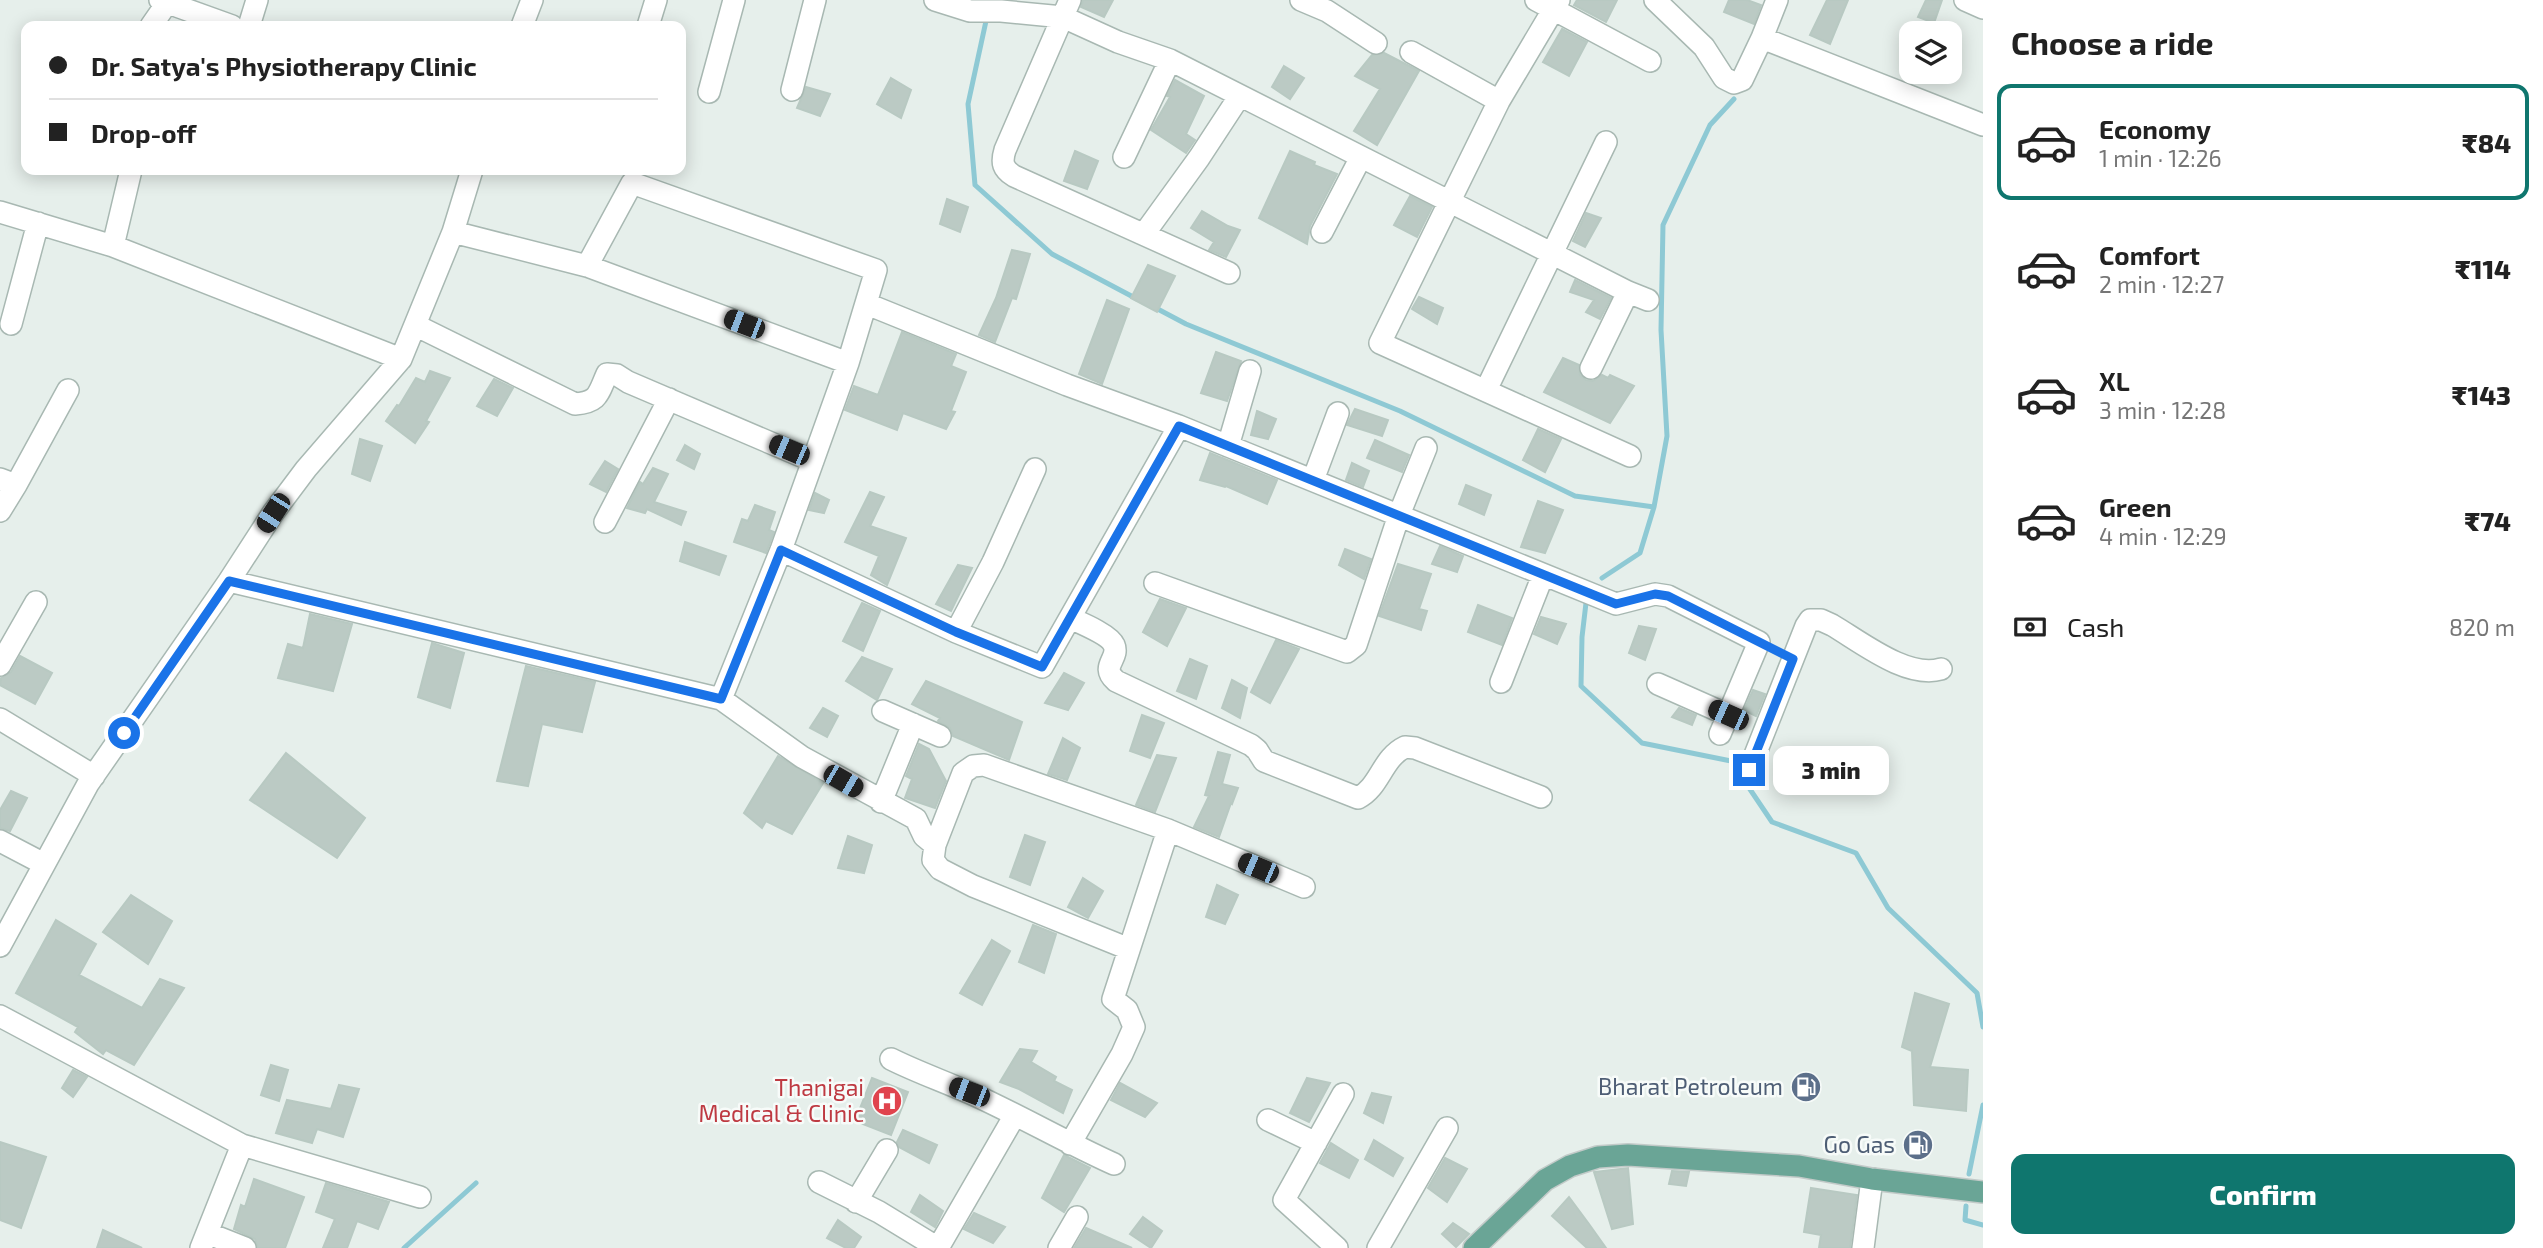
<!DOCTYPE html>
<meta charset="utf-8">
<style>
body{margin:0;font-family:"Exo 2",sans-serif;background:#f6f6f6;color:#222;height:100vh;display:flex;flex-direction:column;font-size:26px;white-space:nowrap}
*{box-sizing:border-box;margin:0}
p{font-size:23px;color:#767676}
.icon{flex:none;width:38px;height:38px;fill:none;stroke:currentColor;stroke-width:2;stroke-linecap:round;stroke-linejoin:round}
.map{position:relative;flex:1;overflow:hidden}
.panel{display:flex;flex-direction:column;background:#fff;width:560px}
.panel>*{flex:none}
.banner{position:absolute;left:21px;top:21px;width:665px;height:154px;border-radius:14px;box-shadow:0 4px 18px #0003;display:grid;align-content:center;height:154px;padding:0 28px;background:#fff}
.controls{position:absolute;left:1899px;top:21px;display:grid;gap:14px}
.controls a{display:grid;place-items:center;width:63px;height:63px;border-radius:14px;background:#fff;box-shadow:0 4px 18px #0003;font-size:35px}
.end{position:absolute;width:32px;height:32px;margin:-16px;border:9px solid #1a73e8;background:#fff;box-shadow:0 0 0 4px #fff}
.from{border-radius:50%}
.bubble{position:absolute;height:49px;border-radius:14px;background:#fff;box-shadow:0 4px 18px #0003;font-size:23px;font-weight:800;line-height:49px;text-align:center}
.car{position:absolute;width:21px;height:42px;margin:-21px -10px;border-radius:9px;box-shadow:0 0 5px 2px #0007;background:linear-gradient(#222 24%,#8ab4d8 0 40%,#222 0 76%,#8ab4d8 0 86%,#222 0)}
.banner b{display:flex;align-items:center;gap:24px;height:66px;font-size:26px}
.banner b+b{border-top:2px solid #e0e0e0}
.banner i{width:18px;height:18px;background:#222}
ul{padding:0;list-style:none}
li{display:flex;align-items:center;gap:21px;height:116px;margin:0 14px 10px;padding:0 14px;border:4px solid transparent;border-radius:14px}
li div{flex:1}
li b{display:block;font-size:26px}
li em{font-style:normal;font-weight:800}
li.active{border-color:#0f766e}
li>.icon{width:63px;height:63px;stroke-width:1.5}
h2{padding:0 28px;font-size:32px;line-height:84px}
.pay{display:flex;align-items:center;gap:18px;height:77px;padding:0 28px;font-size:26px}
.pay p{margin-inline-start:auto}
.button{display:flex;gap:14px;margin-top:auto;padding:14px 28px}
.button a{flex:1;height:80px;border-radius:14px;background:#0f766e;color:#fff;font-size:28px;font-weight:800;line-height:80px;text-align:center}
main{display:flex;flex:1;min-height:0}
.map>svg:first-child{display:block}
</style>
<main>
<div class="map">
<svg width="1983" height="1248" viewBox="0 0 1983 1248">
<rect width="100%" height="100%" fill="#e6efeb"/>
<g fill="none" stroke-linecap="round" stroke-linejoin="round">
<path stroke="#8ec9d4" stroke-width="5" d="M986,21L968,104L975,185L1052,254L1137,299
M1152,306L1186,324L1400,411L1575,496L1654,507L1640,553L1602,578
M1654,507L1667,436L1661,330L1663,225L1710,125L1734,99
M1586,603L1582,637L1581,686L1642,743L1731,761L1772,822L1856,853L1888,908L1977,993L1983,1027
M1969,1174L1983,1105
M1966,1206L1965,1220L1983,1225
M404,1248L476,1183"/>
</g>
<path fill="#bbcac4" stroke="#b8c9c2" stroke-width="2" d="M1083,0H1113L1104,17L1081,7Z
M1577,0H1617L1606,22L1574,5Z
M1729,0H1747L1761,5L1754,24L1724,12Z
M1827,0H1848L1830,44L1810,35Z
M1926,0H1942L1934,23L1918,17Z
M1562,29L1587,42L1569,76L1543,62Z
M1384,53L1419,71L1377,145L1354,131L1380,89L1355,76L1372,55Z
M1284,66L1304,78L1290,99L1272,87Z
M891,78L911,90L901,118L877,104Z
M1175,80L1204,96L1186,134L1195,140L1186,153L1151,130L1170,97L1167,96Z
M806,87L830,94L820,116L797,108Z
M1075,151L1098,161L1087,189L1064,181Z
M1290,151L1315,162L1314,165L1337,174L1310,226L1307,244L1259,218Z
M1410,196L1432,207L1417,237L1394,225Z
M947,199L968,207L960,232L940,224Z
M1202,211L1228,226L1240,230L1226,257L1209,250L1214,242L1191,228Z
M1586,213L1601,218L1585,247L1573,241Z
M1012,250L1030,254L1016,299L1012,298L995,342L979,335L996,298Z
M1148,265L1175,276L1157,312L1131,298Z
M1575,280L1611,298L1600,319L1586,312L1594,300L1570,292Z
M1419,297L1443,308L1437,324L1412,309Z
M1107,300L1129,309L1102,384L1079,374Z
M902,332L956,354L951,366L966,372L951,411L955,412L946,429L903,413L897,430L845,410L854,386L878,395Z
M1216,352L1241,361L1227,401L1201,393Z
M1563,358L1579,365L1580,375L1586,380L1593,381L1602,375L1608,378L1610,375L1634,386L1610,423L1544,392Z
M430,371L450,378L426,421L429,422L415,443L386,421L397,405L399,406L416,378L425,382Z
M494,379L513,388L497,416L477,406Z
M1355,409L1388,420L1382,436L1347,425Z
M1257,411L1276,419L1268,439L1251,435Z
M1538,429L1561,439L1545,472L1523,460Z
M360,439L382,446L370,481L352,474Z
M1375,440L1409,455L1402,472L1367,458Z
M685,445L700,454L694,469L677,460Z
M1210,453L1277,480L1267,504L1226,486L1225,487L1200,480Z
M605,461L618,469L606,492L590,484Z
M1352,463L1369,471L1363,487L1346,480Z
M653,468L668,474L654,502L686,512L681,525L647,509L645,513L627,508L640,482L643,484Z
M1466,485L1491,495L1484,515L1459,504Z
M870,492L884,497L870,526L906,538L887,585L871,575L879,556L845,542Z
M815,493L829,500L824,513L809,510Z
M1538,501L1563,510L1545,553L1521,547Z
M755,505L775,512L769,530L774,532L766,553L734,542L742,519L748,521Z
M685,542L726,556L719,575L680,561Z
M1440,546L1463,556L1457,572L1432,564Z
M1345,549L1371,559L1364,579L1339,565Z
M1398,564L1431,574L1419,609L1427,611L1421,630L1379,616Z
M958,565L972,568L951,611L936,604Z
M1160,599L1186,608L1167,646L1143,632Z
M862,603L880,611L863,651L843,641Z
M1478,605L1512,618L1502,645L1468,632Z
M310,614L352,624L333,691L278,678L288,644L303,648Z
M1541,617L1566,624L1557,644L1534,634Z
M1639,626L1656,629L1645,660L1629,653Z
M1276,640L1299,649L1270,703L1251,692Z
M432,643L464,653L450,708L418,697Z
M20,656L52,673L35,704L0,685L1,678L11,672Z
M862,657L892,669L877,700L846,681Z
M1190,659L1207,666L1196,699L1177,691Z
M526,666L595,682L582,732L542,724L528,786L497,781Z
M1064,673L1084,683L1068,710L1045,703Z
M1232,680L1247,688L1240,718L1222,708Z
M926,681L1022,722L1009,760L953,736L950,728L938,721L940,718L912,704Z
M1753,690L1765,694L1756,716L1744,710Z
M823,708L838,716L827,737L810,728Z
M1679,708L1696,715L1692,725L1672,717Z
M1142,715L1164,723L1150,758L1130,751Z
M1063,738L1080,748L1067,780L1048,774Z
M919,744L929,749L946,781L935,808L905,798L912,779L906,776Z
M1218,752L1230,755L1222,784L1238,788L1232,804L1231,803L1219,837L1194,827L1209,796L1205,795Z
M286,753L365,818L337,858L250,800Z
M1157,755L1176,758L1155,812L1136,805Z
M778,756L823,783L792,834L766,821L762,828L744,813Z
M11,791L27,798L10,831L0,828V810Z
M1025,835L1045,842L1030,885L1010,877Z
M848,836L872,845L864,873L838,868Z
M1083,878L1103,891L1088,918L1068,907Z
M1217,885L1238,895L1225,924L1206,917Z
M131,895L172,921L148,964L103,932Z
M56,920L96,944L79,975L142,1008L160,979L184,988L134,1065L106,1050L103,1054L75,1032L78,1027L16,993Z
M1033,925L1056,934L1044,973L1019,962Z
M992,940L1010,951L982,1005L960,993Z
M1915,993L1949,1004L1930,1067L1968,1070L1966,1111L1914,1105L1912,1051L1902,1047Z
M1020,1049L1037,1051L1031,1062L1056,1077L1054,1081L1072,1090L1063,1113L1019,1089L1000,1082Z
M271,1065L288,1070L279,1101L261,1095Z
M73,1070L87,1077L73,1097L62,1088Z
M872,1078L908,1092L891,1135L855,1121Z
M1307,1078L1330,1083L1309,1122L1290,1113Z
M1120,1083L1157,1103L1145,1117L1111,1100Z
M339,1085L359,1089L343,1137L317,1129L312,1143L276,1133L287,1100L331,1109Z
M1372,1093L1391,1097L1383,1123L1364,1113Z
M903,1130L937,1145L929,1163L899,1147L897,1142Z
M1374,1140L1403,1158L1393,1176L1365,1159Z
M0,1142L46,1157L21,1228L0,1220Z
M1331,1143L1358,1160L1349,1178L1320,1163Z
M1064,1155L1090,1168L1064,1212L1042,1198Z
M1445,1158L1467,1169L1447,1202L1428,1188Z
M1628,1168L1633,1224L1612,1229L1594,1172Z
M1672,1171L1689,1172L1686,1186L1669,1184Z
M254,1179L304,1197L285,1248H258L255,1239L234,1229L241,1205L245,1207Z
M326,1183L389,1202L378,1229L357,1221L347,1248H323L335,1219L316,1212Z
M1811,1188L1857,1195L1850,1248H1819L1821,1235L1804,1232Z
M920,1195L943,1211L935,1227L911,1212Z
M1569,1197L1589,1224L1606,1248H1587L1552,1216Z
M974,1213L1005,1227L993,1243L964,1229Z
M1143,1217L1162,1231L1151,1248L1130,1234Z
M838,1220L861,1237L854,1248H846L827,1238Z
M1453,1223L1469,1234L1456,1247L1442,1234Z
M1086,1228L1132,1248H1074Z
M103,1230L142,1248H97Z"/>
<g fill="none" stroke-linecap="round" stroke-linejoin="round">
<g stroke="#a8b8b2" stroke-width="24">
<path id="minor" d="M160,0L232,26
M935,0L970,11H1001L1063,17L1118,42L1170,60L1628,292L1648,300
M1070,0L1005,150C1001,163 1003,169 1014,176L1229,273
M1301,0L1327,11L1376,43
M1536,0L1650,61
M1559,0L1499,101L1380,343L1630,456
M1655,0L1704,47L1724,78L1734,83L1742,80L1762,38
M1777,0L1762,38L1983,125
M1965,0L1983,8
M151,26L167,3
M249,26L257,0
M522,26L532,0
M648,26L656,0
M1411,52L1499,101
M792,90L815,0
M709,92L734,0
M1124,157L1170,60
M0,212L113,246L401,359
M453,232L587,266L848,363
M1322,232L1361,157
M1144,234L1199,158L1239,97
M113,246L131,170
M587,266L632,183L876,270L848,363L781,550L721,699
M867,304L1067,385L1179,426L1616,604L1655,594L1668,596L1759,642L1720,734
M11,324L38,223
M415,325L575,404C599,402 598,394 607,374L617,375L628,382L813,461
M1591,368L1628,292
M1486,390L1606,142
M1228,446L1250,371
M0,479L16,485L0,511
M1313,480L1338,413
M16,485L68,390
M605,522L669,399
M781,550L956,632L1042,667L1179,426
M229,581L721,699L802,757L916,819L924,836L935,845L933,860L940,869L973,886L1129,949
M1155,583L1347,652L1356,645L1399,515L1426,448
M1070,618C1081,623 1110,635 1114,645C1120,659 1099,666 1116,681L1251,745L1257,750L1264,761L1358,798C1380,787 1382,758 1405,747L1415,748L1541,797
M956,632L993,562L1035,469
M0,665L36,602
M1501,682L1543,575
M1658,684L1728,715
M883,711L940,736
M0,719L94,776
M1749,770L1806,626L1810,620H1821L1832,625C1861,642 1907,679 1941,669
M881,802L913,724
M0,841L44,864
M935,845L963,773L973,766L984,765L1168,830L1304,887
M0,946L88,784L229,581L273,513L306,469L401,359L453,232L472,170
M0,1016L242,1145L420,1197
M891,1059C917,1072 943,1081 970,1093C1019,1115 1065,1142 1114,1164
M1268,1120L1316,1143
M1070,1144L1122,1054L1134,1027L1127,1010L1113,999L1168,830
M819,1182L879,1212L938,1248
M856,1202L887,1150
M207,1233L245,1248
M201,1248L242,1145
M938,1248L1015,1115
M1059,1248L1077,1217
M1337,1248L1284,1200L1343,1094
M1378,1248L1447,1128
M1863,1248L1872,1179"/>
</g>
<g stroke="#c2cac8" stroke-width="24">
<path id="major" d="M1474,1248L1545,1180L1570,1166L1598,1157L1628,1155L1799,1166L1872,1179L1983,1192"/>
</g>
<use href="#minor" stroke="#fff" stroke-width="21"/>
<use href="#major" stroke="#6aa596" stroke-width="21"/>
</g>
<g fill="none" stroke-linecap="round" stroke-linejoin="round">
<path stroke="#1a73e8" stroke-width="9" d="M124,733L229,581L721,699L781,550L956,632L1042,667L1179,426L1616,604L1655,594L1668,596L1793,659L1749,770"/>
</g>
<defs>
<g id="fuel-disc" transform="scale(1.575)"><circle r="9.5" fill="#5c6f8a" stroke="#f7fbf9"/><path d="M-5.5-6h7V0h2V4h1.3V-2.5L3-4.5l.8-.8L6-3V5H2.5V1h-1V6h-7ZM-4.2-4.7v3.2H.2V-4.7Z" fill="#fff"/></g>
<g id="hospital-disc" transform="scale(1.575)"><circle r="9.5" fill="#e0444e" stroke="#f7fbf9"/><path d="M-5-5h3v3.5h4V-5h3V5h-3V1.5h-4V5h-3Z" fill="#fff"/></g>
</defs>
<g fill-rule="evenodd">
<use href="#fuel-disc" x="1806" y="1087"/>
<use href="#hospital-disc" x="887" y="1101"/>
<use href="#fuel-disc" x="1918" y="1145"/>
</g>
<g text-anchor="middle" stroke-width="5" stroke-linejoin="round" paint-order="stroke">
<g font-size="23" fill="#4e5e75" stroke="#f7fbf9" text-anchor="end">
<text x="1783" y="1095">Bharat Petroleum</text>
<text x="1895" y="1153">Go Gas</text>
</g>
<g font-size="23" fill="#be3a42" stroke="#f7fbf9" text-anchor="end">
<text x="864" y="1096">Thanigai<tspan x="864" dy="26">Medical &amp; Clinic</tspan></text>
</g>
</g>
</svg>
<div class="controls">
<a><svg class="icon" aria-label="layers" viewBox="0 0 24 24"><path d="M12 4l9 5-9 5-9-5zM3 14l9 5 9-5"/></svg></a>
</div>
<i class="end from" style="left:124px;top:733px"></i>
<i class="end" style="left:1749px;top:770px"></i>
<div class="bubble" style="left:1773px;top:746px;width:116px">3 min</div>
<i class="car" style="left:744px;top:324px;rotate:291deg"></i>
<i class="car" style="left:789px;top:450px;rotate:293deg"></i>
<i class="car" style="left:273px;top:513px;rotate:213deg"></i>
<i class="car" style="left:1728px;top:715px;rotate:294deg"></i>
<i class="car" style="left:843px;top:781px;rotate:120deg"></i>
<i class="car" style="left:1258px;top:868px;rotate:293deg"></i>
<i class="car" style="left:969px;top:1092px;rotate:291deg"></i>
<div class="banner">
<b><i class="from"></i>Dr. Satya's Physiotherapy Clinic</b>
<b><i></i>Drop-off</b>
</div>
</div>
<section class="panel">
<h2>Choose a ride</h2>
<ul>
<li class="active"><svg class="icon" aria-label="car" viewBox="0 0 24 24"><path d="M5 17H2v-5l4-1 3-4h7l3 4 3 1v5h-3M9 17h6M6 11h13"/><circle cx="7" cy="17" r="2"/><circle cx="17" cy="17" r="2"/></svg><div><b>Economy</b><p>1 min · 12:26</p></div><em>₹84</em></li>
<li><svg class="icon" aria-label="car" viewBox="0 0 24 24"><path d="M5 17H2v-5l4-1 3-4h7l3 4 3 1v5h-3M9 17h6M6 11h13"/><circle cx="7" cy="17" r="2"/><circle cx="17" cy="17" r="2"/></svg><div><b>Comfort</b><p>2 min · 12:27</p></div><em>₹114</em></li>
<li><svg class="icon" aria-label="car" viewBox="0 0 24 24"><path d="M5 17H2v-5l4-1 3-4h7l3 4 3 1v5h-3M9 17h6M6 11h13"/><circle cx="7" cy="17" r="2"/><circle cx="17" cy="17" r="2"/></svg><div><b>XL</b><p>3 min · 12:28</p></div><em>₹143</em></li>
<li><svg class="icon" aria-label="car" viewBox="0 0 24 24"><path d="M5 17H2v-5l4-1 3-4h7l3 4 3 1v5h-3M9 17h6M6 11h13"/><circle cx="7" cy="17" r="2"/><circle cx="17" cy="17" r="2"/></svg><div><b>Green</b><p>4 min · 12:29</p></div><em>₹74</em></li>
</ul>
<div class="pay"><svg class="icon" aria-label="cash" viewBox="0 0 24 24"><path d="M3 7h18v10H3z"/><circle cx="12" cy="12" r="2"/></svg>Cash<p>820 m</p></div>
<div class="button"><a>Confirm</a></div>
</section>
</main>
